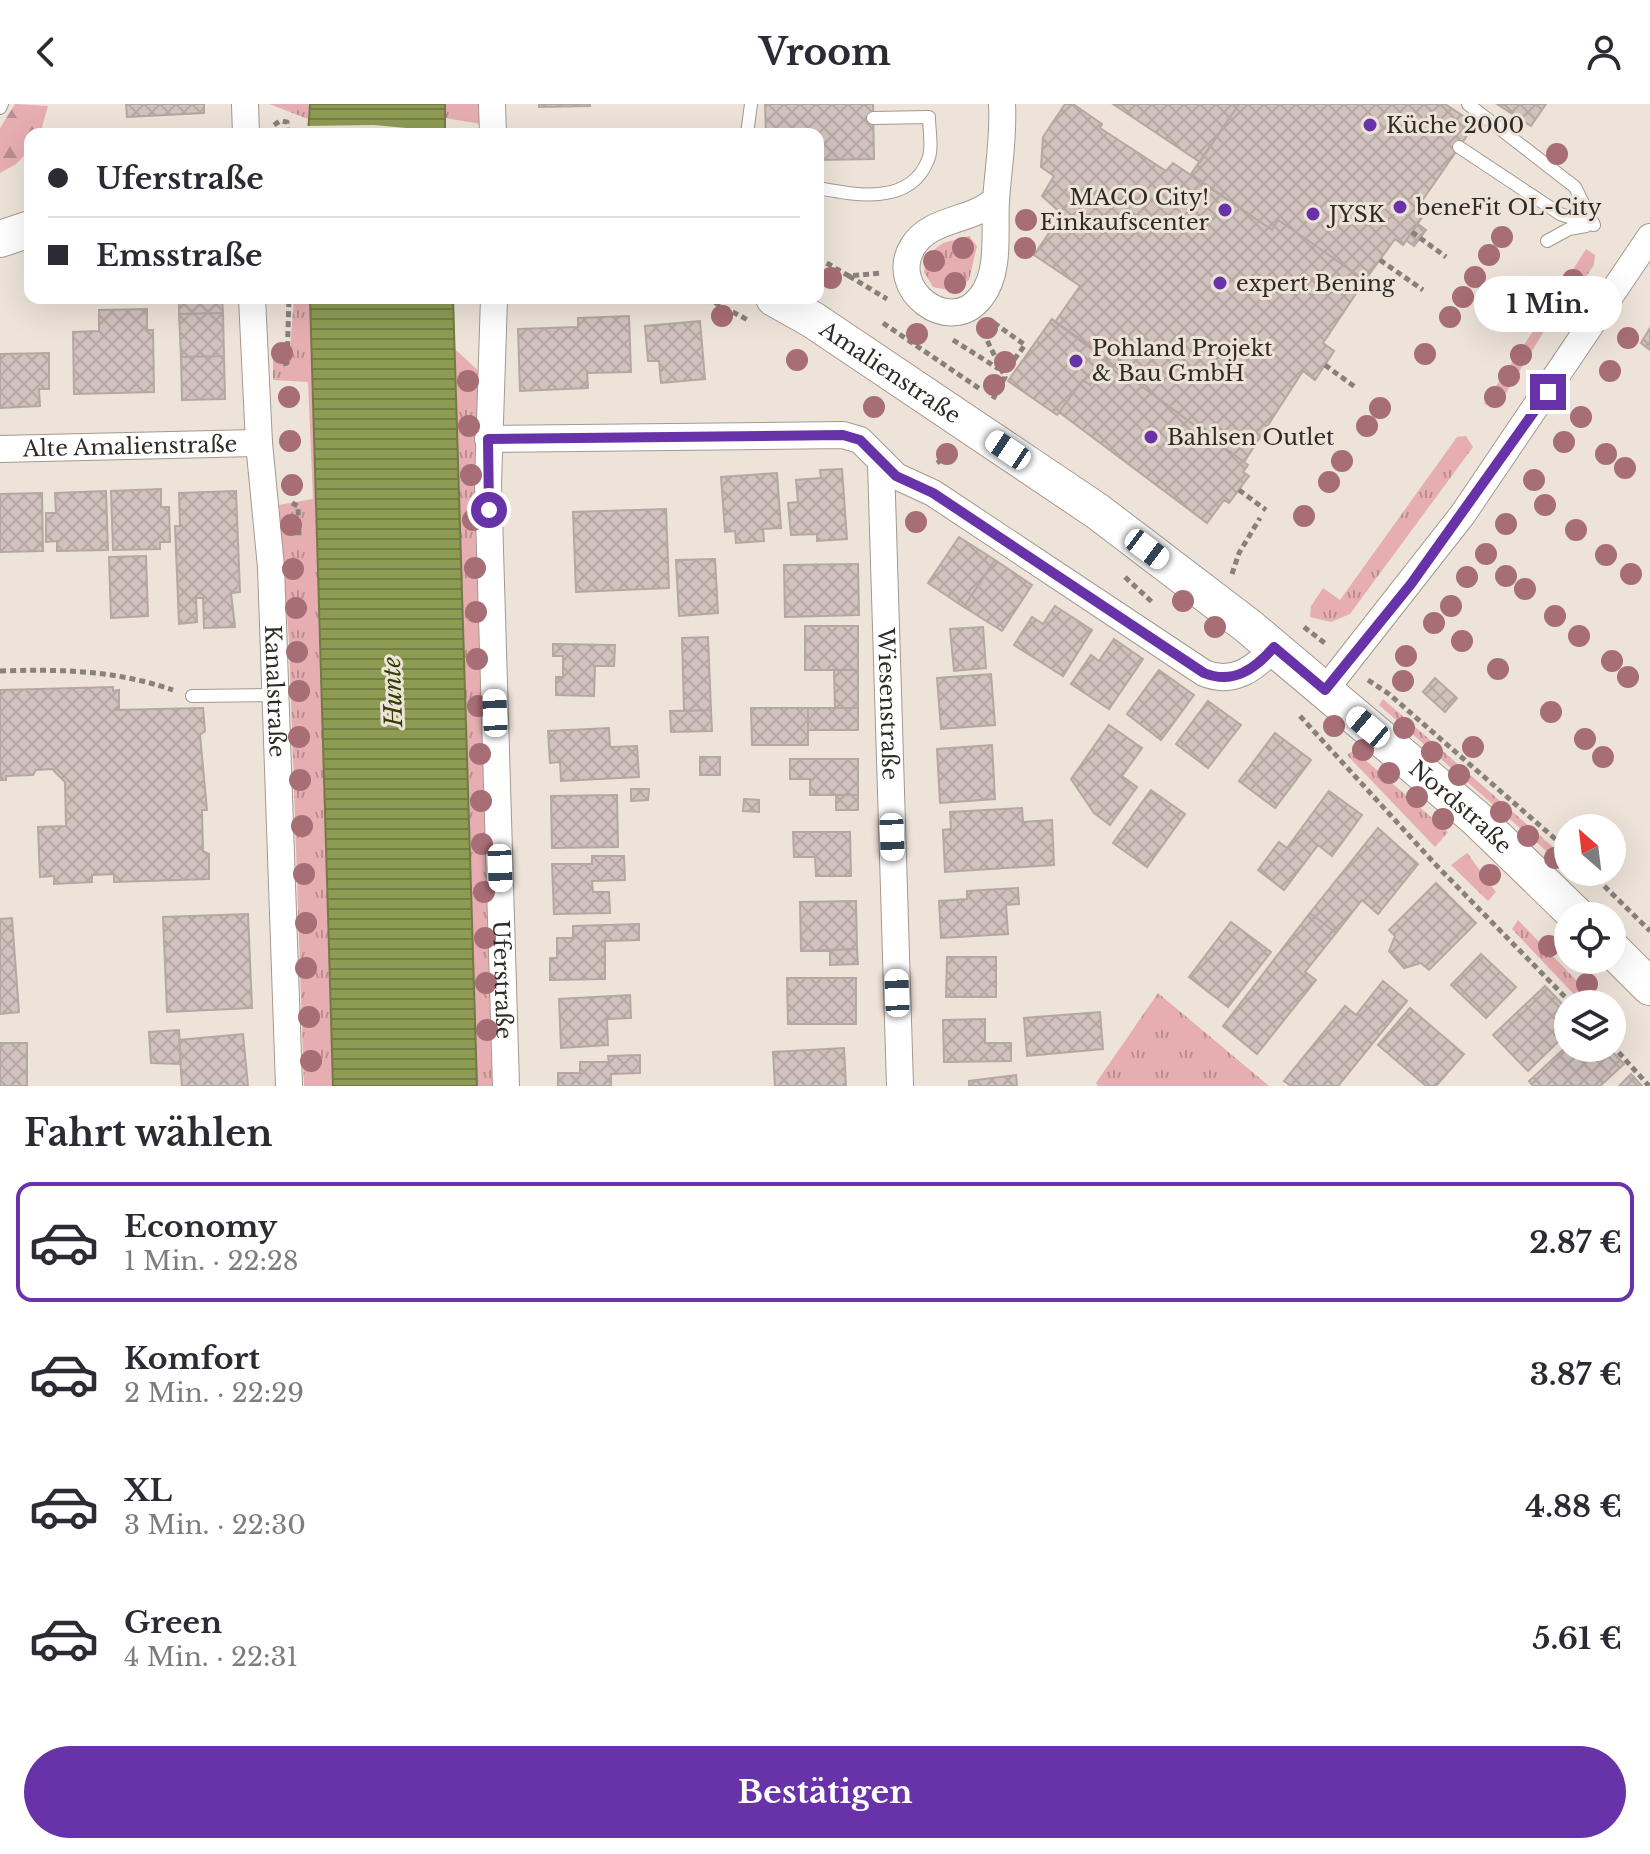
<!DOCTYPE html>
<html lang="de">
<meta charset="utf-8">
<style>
body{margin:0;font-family:"Libre Baskerville",serif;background:#f7f7f7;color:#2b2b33;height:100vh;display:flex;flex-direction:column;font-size:30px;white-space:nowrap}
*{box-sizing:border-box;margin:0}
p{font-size:26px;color:#7c7c81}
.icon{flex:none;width:44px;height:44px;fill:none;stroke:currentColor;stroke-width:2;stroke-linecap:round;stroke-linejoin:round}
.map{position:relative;height:982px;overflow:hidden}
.drawer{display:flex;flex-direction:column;background:#fff;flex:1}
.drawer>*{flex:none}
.hud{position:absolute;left:24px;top:24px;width:800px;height:176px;border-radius:16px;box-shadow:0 8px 32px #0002;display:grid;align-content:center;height:176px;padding:0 24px;background:#fff}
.needle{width:52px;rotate:332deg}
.buttons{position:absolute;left:1554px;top:710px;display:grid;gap:16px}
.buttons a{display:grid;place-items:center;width:72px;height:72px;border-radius:50%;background:#fff;box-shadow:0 8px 32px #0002;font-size:40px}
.end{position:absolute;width:36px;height:36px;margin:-18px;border:10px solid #6832a9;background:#fff;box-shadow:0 0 0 4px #fff}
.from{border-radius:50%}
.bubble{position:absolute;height:56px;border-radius:28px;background:#fff;box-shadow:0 8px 32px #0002;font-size:26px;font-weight:700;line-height:56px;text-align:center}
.car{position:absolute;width:24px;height:48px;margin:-24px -12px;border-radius:10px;box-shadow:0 0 6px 2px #0007;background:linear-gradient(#fff 24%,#345 0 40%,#fff 0 76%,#345 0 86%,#fff 0)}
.hud b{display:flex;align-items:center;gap:28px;height:76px;font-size:30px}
.hud b+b{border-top:2px solid #e1e1e2}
.hud i{width:20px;height:20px;background:#2b2b33}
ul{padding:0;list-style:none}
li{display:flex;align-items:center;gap:24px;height:120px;margin:0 16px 12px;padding:0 8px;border:4px solid transparent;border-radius:16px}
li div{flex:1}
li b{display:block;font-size:30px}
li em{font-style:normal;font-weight:700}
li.selected{border-color:#6832a9}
li>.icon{width:72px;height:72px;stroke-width:1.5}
h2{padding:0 24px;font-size:36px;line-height:96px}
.action{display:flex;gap:16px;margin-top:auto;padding:16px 24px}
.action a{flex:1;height:92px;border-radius:48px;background:#6832a9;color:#fff;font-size:32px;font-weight:700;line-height:92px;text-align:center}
header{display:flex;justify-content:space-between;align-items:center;height:104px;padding:0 24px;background:#fff;font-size:36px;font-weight:700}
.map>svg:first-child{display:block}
</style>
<header><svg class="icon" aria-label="back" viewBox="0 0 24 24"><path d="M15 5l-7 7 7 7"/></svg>Vroom<svg class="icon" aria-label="person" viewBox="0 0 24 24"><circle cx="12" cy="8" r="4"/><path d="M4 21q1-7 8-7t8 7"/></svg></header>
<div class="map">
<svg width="1650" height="982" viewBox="0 0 1650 982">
<defs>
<pattern id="grass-tufts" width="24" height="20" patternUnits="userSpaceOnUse" patternTransform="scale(2)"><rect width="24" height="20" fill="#e6aeb0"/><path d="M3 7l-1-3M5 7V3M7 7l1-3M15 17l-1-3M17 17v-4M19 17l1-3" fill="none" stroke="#bb8e8f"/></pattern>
<pattern id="forest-firs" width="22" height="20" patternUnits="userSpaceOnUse" patternTransform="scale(2)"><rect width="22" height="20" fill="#e6aeb0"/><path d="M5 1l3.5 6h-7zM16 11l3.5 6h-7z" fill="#bb8e8f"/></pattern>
<pattern id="water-rules" width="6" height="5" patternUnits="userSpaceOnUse" patternTransform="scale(2)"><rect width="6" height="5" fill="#8e9c53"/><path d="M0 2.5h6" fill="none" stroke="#747f45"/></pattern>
<pattern id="building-cross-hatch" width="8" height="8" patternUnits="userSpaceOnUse" patternTransform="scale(2)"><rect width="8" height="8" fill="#d1c2bd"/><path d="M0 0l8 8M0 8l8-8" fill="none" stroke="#b4a7a2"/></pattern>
</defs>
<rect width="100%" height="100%" fill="#ede3d9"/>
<path fill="url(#grass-tufts)" d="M269,0H310L308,15Z
M445,0H481V20L445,14Z
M969,132L977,142L969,176L952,187L933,183L924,168L927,151L943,139Z
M1586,145L1595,151L1594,161L1553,220L1543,213Z
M294,194H310L333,982H304L289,538L279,401L313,395L308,278L273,276V252L290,245Z
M1540,217L1546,224L1503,294L1496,303L1484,300Z
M455,245L485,273L498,982H477Z
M1466,332L1473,343L1350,510L1331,518L1310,513L1311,502L1323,484L1340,496L1457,333Z
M1383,595L1568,756V766L1379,601Z
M1354,646L1448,728L1435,743L1347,651Z
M1467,749L1496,788L1488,797L1451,761Z
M1518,816L1599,900H1583L1512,825Z
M1158,889L1269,982H1098L1096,979Z"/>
<path fill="url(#forest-firs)" d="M15,0L48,2L40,30H30V46L16,60L0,69V24Z"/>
<path fill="url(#water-rules)" stroke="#727a46" stroke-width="2" d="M310,0H445V30H308Z
M310,194H453L477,982H333Z"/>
<path fill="#ede3d9" d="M374,21L449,28V30H304V22Z"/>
<path fill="url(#building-cross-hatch)" stroke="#b5a7a1" stroke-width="2" d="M126,0H204V9L127,13Z
M539,0H590V2L539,3Z
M765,0H873L874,55L818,56V30H766Z
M1065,0H1073L1102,20L1100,24L1166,67L1173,59L1272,126L1278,116L1365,176L1323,239L1334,247L1315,276L1303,267L1244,358L1055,218L1080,182L1034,151L1062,110L1042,92L1054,72L1041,63L1043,33Z
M1113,0H1239L1200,58Z
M1239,0H1445L1475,20L1415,107L1423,112L1412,128L1403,141L1395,135L1365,176L1278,116L1272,126L1191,70Z
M1497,0H1546L1531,22Z
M1418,120L1426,126L1414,142L1406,136Z
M179,194H222L223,209L179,210Z
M147,205V226H153L154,288L74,290L73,228L99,227V206Z
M223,209L224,252L181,253L179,210Z
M629,212L631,268L587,269L588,284L520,287L518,225L578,223V214Z
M1052,215L1109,256L1090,281L1083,276L1057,311L1008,277Z
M700,217L705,275L661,279L659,257H648L645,222Z
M1650,224V246L1641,239Z
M49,249V285H39L40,302L0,304V250Z
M224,252L225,295L182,296L181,253Z
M1108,257L1248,361L1243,368L1249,372L1229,399L1224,396L1207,419L1059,308L1083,276L1090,281Z
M842,365L847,435L817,437V430L791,431L788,399L798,398L796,376L821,374L820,366Z
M777,369L781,424L763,425L764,437L736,439L735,427L725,428L721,373Z
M161,385V403H169L170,438H160V445L113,446L111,387Z
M106,387L108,446L57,447V437L46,438V409H56L55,389Z
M236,387L240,488L231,489L235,523L204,524L203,494H196L197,518L179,520L175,422H180L179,389Z
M42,389L43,447L0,448V390Z
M666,405L669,484L576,488L573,408Z
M959,433L995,456L964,503L928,479Z
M146,452L148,512L111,514L109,453Z
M715,455L718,509L679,512L676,456Z
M995,456L1032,481L1002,527L964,503Z
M858,460L859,511L785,513L784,461Z
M1055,502L1092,526L1063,572L1014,541L1032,513L1043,520Z
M805,522H858V566H805Z
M983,523L986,564L954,567L950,525Z
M708,533L711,606L684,607L682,534Z
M1114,535L1143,555L1109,605L1071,580L1091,551L1099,557Z
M553,540L615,541L614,562H595L594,592L556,591V573H563V552H553Z
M834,566H858V604H835Z
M1159,566L1194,591L1161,636L1127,610Z
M991,570L995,621L941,625L937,574Z
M1435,574L1457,594L1445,608L1423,588Z
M113,583V587L119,586V604L114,606L203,604L205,627L200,631L207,706H202L203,747L209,750V775L114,778V770L92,771V778L54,780V772L40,773L38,723L66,722L65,678L52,665L36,666L33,671L6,672V676H0V586Z
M1208,597L1241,621L1208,664L1176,640Z
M751,604H808V641H752Z
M808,604H858V626H808Z
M711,606L712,627L671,628L670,607Z
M1109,621L1142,644L1122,672L1137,683L1110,721L1094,709L1071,675Z
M609,624L610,643L637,642L639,673L561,677L560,658L550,659L548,627Z
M1275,629L1311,656L1275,704L1239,677Z
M992,641L995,695L940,699L937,645Z
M700,653H720V671H700Z
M790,655H858V691H810V675H790Z
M631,685H649L648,696L631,697Z
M1151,686L1185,710L1147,763L1113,739Z
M1329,687L1362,711L1332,752L1318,741L1284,786L1258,766L1279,738L1287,744Z
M617,691L618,743L552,744L551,692Z
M836,691H858V706H836Z
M744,695L759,696V708L743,707Z
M1022,704L1023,718L1052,716L1054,761L945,768L943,726L951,725L950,708Z
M1378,724L1418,760L1378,810L1362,796L1336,829L1310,809Z
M793,728H850L851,772H816L815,753H794Z
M592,752H624L625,776L592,777L593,788H609L610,809L554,810L552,760H592Z
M1436,779L1476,819L1429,866L1421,859L1404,864L1389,847L1395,832L1389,826Z
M1018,784L1019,800L1006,801L1008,830L941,834L939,797L967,795V787Z
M856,797L857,845L801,847L800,798Z
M1310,809L1336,829L1305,868L1316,876L1257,950L1223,922Z
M248,810L252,904L167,908L163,813Z
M12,814L19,908L0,910V815Z
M1231,818L1271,848L1228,903L1189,873Z
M639,820V836L605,837V875L550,876V854H557V834H573V822Z
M857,845L858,860L830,861V846Z
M1481,850L1516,883L1486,914L1451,881Z
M947,853H996V893H946Z
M787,874H856V920H788Z
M1383,877L1407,897L1338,982H1291L1284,977L1345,902L1356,911Z
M1545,882L1568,906V928L1528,967L1493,931Z
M630,891L631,914L607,915L608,941L561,944L559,895Z
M1410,904L1464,950L1436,982H1426L1378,941Z
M1100,908L1103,945L1027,952L1024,914Z
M985,915V939H1011V957L944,958L943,916Z
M179,926L181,960L151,959L149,928Z
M243,930L248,982H182L179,936Z
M0,939H27V982H0Z
M1568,941V944H1609L1624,960L1600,982H1533L1529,977Z
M844,944L846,982H775L773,948Z
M640,951V969L611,970V982H558V969H580V958H609L608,952Z
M1631,970L1642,982H1619Z
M1016,971L1017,982H969V977Z"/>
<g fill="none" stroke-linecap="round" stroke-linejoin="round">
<g stroke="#a3998f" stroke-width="14">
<path id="lane" d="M1468,0L1575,83L1594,121
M0,4L2,0
M747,30L751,0
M1459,43L1560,110L1594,121
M818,84C855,91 910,102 928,56C933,45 929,26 929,13L873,14
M1547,137L1569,125L1586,122
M192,592L274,591"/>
</g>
<g stroke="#a3998f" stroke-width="28">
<g id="street">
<path d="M245,0L246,30"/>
<path d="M492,0L493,30"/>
<path d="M996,95C973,118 931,113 913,142C886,185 950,234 981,193C1001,168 994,126 996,97C998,65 1004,33 1002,0"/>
<path id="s1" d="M252,194L259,339L271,463L289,982"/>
<path id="s2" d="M494,194L488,379L506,982"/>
<path d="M488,335L843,331L860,336L896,372L933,389L1204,569C1233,581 1255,565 1274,543"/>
<path id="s3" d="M0,345L259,339"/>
<path id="s4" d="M881,360L900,982"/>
<path d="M1325,586L1463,410L1650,133"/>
</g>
</g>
<g stroke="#a3998f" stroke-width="38">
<g id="secondary">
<path d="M0,135L30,125"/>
<path id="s5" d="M774,194L813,216L1097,407L1248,522L1477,715L1577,812"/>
<path d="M1612,845L1650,883"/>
</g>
</g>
<path stroke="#87817a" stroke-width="5" stroke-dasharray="6 4" stroke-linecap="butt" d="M274,21L280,17L287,18L288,30
M297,30H395
M1412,128L1446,153
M818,154L849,172L881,169
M1380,156L1423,186
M849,172L887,195
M706,194L748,216
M883,219L980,285
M994,219L1025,241L1010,261L1016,265
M983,228L1005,273L993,295
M953,236L999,265
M283,260L287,259L289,194
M1325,261L1355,283
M937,359L954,347
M1239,386L1266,406
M292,399L298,402L299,433
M1232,470L1239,449L1260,414
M1125,473L1153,499
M1304,523L1326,540
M0,567C60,565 115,566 173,586
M1368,576L1389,590L1568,746
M1300,612L1436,761L1572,900
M1590,768L1650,827
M1612,941L1649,982"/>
<use href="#lane" stroke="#fff" stroke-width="12"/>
<use href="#street" stroke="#fff" stroke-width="26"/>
<use href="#secondary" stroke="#fff" stroke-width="36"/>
</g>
<g fill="#a86e75">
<circle cx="1557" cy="50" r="11"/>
<circle cx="1026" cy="116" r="11"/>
<circle cx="1502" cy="133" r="11"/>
<circle cx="963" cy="144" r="11"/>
<circle cx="1025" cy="144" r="11"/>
<circle cx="1489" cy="151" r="11"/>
<circle cx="934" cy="157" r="11"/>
<circle cx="1475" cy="173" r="11"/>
<circle cx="831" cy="174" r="11"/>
<circle cx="1573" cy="176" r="11"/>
<circle cx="955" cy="179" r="11"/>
<circle cx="1463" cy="193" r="11"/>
<circle cx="1560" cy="195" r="11"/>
<circle cx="722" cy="212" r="11"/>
<circle cx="1450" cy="213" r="11"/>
<circle cx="987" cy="224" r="11"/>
<circle cx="917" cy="230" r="11"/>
<circle cx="1628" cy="234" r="11"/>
<circle cx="282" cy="249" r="11"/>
<circle cx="1425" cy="250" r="11"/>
<circle cx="1521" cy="251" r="11"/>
<circle cx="797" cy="256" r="11"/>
<circle cx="1005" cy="258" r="11"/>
<circle cx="1610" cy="267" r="11"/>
<circle cx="1509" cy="272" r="11"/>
<circle cx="468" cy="277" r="11"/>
<circle cx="994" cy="281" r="11"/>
<circle cx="289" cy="293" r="11"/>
<circle cx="1495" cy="293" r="11"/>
<circle cx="874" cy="303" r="11"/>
<circle cx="1380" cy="304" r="11"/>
<circle cx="1581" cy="313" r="11"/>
<circle cx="469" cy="322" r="11"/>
<circle cx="1367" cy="322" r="11"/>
<circle cx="290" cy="337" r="11"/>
<circle cx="1564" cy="338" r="11"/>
<circle cx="947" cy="350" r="11"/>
<circle cx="1606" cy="350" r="11"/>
<circle cx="1342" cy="357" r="11"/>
<circle cx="1625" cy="364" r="11"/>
<circle cx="471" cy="371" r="11"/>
<circle cx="1534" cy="376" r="11"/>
<circle cx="1329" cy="378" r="11"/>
<circle cx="292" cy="381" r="11"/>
<circle cx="1545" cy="401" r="11"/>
<circle cx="1304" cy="412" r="11"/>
<circle cx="473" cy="416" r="11"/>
<circle cx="916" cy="418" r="11"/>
<circle cx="1506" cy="420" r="11"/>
<circle cx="291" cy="421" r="11"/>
<circle cx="1576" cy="426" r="11"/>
<circle cx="1486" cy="450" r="11"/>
<circle cx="1606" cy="451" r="11"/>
<circle cx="475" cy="464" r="11"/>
<circle cx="293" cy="465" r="11"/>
<circle cx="1631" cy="470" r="11"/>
<circle cx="1506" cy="472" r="11"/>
<circle cx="1467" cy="473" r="11"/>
<circle cx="1525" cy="485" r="11"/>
<circle cx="1183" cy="497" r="11"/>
<circle cx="1451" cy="502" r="11"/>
<circle cx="296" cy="504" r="11"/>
<circle cx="476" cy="508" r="11"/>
<circle cx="1555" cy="512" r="11"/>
<circle cx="1434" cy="519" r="11"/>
<circle cx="1215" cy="523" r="11"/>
<circle cx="1579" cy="532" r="11"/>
<circle cx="1462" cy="537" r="11"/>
<circle cx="297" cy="548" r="11"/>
<circle cx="1406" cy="552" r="11"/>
<circle cx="477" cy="555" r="11"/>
<circle cx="1612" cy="557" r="11"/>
<circle cx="1498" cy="565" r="11"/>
<circle cx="1628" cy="573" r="11"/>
<circle cx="1403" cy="577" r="11"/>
<circle cx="299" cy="587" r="11"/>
<circle cx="478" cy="602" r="11"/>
<circle cx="1551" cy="608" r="11"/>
<circle cx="1334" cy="622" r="11"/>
<circle cx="1404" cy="624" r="11"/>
<circle cx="299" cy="633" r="11"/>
<circle cx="1585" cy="635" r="11"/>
<circle cx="1473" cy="643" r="11"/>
<circle cx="1363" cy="646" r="11"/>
<circle cx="1432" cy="648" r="11"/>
<circle cx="480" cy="650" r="11"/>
<circle cx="1603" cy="653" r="11"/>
<circle cx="1389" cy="669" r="11"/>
<circle cx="1459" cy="671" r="11"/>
<circle cx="300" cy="676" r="11"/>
<circle cx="1417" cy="693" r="11"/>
<circle cx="481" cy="697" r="11"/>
<circle cx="1501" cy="708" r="11"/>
<circle cx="1443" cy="715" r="11"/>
<circle cx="302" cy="722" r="11"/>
<circle cx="1528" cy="732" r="11"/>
<circle cx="482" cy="740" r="11"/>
<circle cx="1555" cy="754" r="11"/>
<circle cx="304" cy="770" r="11"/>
<circle cx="1490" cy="771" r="11"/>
<circle cx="484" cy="788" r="11"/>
<circle cx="306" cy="819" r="11"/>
<circle cx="485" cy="834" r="11"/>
<circle cx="1549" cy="842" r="11"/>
<circle cx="306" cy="864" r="11"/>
<circle cx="486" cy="879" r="11"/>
<circle cx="1587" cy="880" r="11"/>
<circle cx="309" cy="913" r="11"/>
<circle cx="487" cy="926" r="11"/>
<circle cx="311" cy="957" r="11"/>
</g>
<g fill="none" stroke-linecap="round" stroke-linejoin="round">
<path stroke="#6832a9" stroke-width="10" d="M489,406L488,335L843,331L860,336L896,372L933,389L1204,569C1233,581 1255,565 1274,543L1325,586L1411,480L1548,288"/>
</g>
<g fill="#6832a9" stroke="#ede3d9" stroke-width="3">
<circle cx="1370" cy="21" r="8"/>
<circle cx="1400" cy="103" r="8"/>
<circle cx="1225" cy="106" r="8"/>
<circle cx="1313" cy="110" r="8"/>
<circle cx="1220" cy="179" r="8"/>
<circle cx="1076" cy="257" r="8"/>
<circle cx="1151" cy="333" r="8"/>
</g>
<g text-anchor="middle" stroke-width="6" stroke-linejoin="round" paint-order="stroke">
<g font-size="22" fill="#2f2b27" stroke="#ede3d9" text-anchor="start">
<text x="1386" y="29">Küche 2000</text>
<text x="1209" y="101" text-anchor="end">MACO City!<tspan x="1209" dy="25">Einkaufscenter</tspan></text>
<text x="1416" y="111">beneFit OL-City</text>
<text x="1329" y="118">JYSK</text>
<text x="1236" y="187">expert Bening</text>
<text x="1092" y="252">Pohland Projekt<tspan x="1092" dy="25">&amp; Bau GmbH</tspan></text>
<text x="1167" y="341">Bahlsen Outlet</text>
</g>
<g font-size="22" fill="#2f2b27" stroke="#ede3d9">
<text dy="8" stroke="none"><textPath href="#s5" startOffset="138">Amalienstraße</textPath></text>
<text dy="8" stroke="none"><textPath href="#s3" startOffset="130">Alte Amalienstraße</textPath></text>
<text dy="8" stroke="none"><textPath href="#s1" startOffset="394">Kanalstraße</textPath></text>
<text dy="8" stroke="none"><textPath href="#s4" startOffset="240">Wiesenstraße</textPath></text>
<text dy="8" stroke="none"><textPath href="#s5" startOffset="856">Nordstraße</textPath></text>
<text dy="8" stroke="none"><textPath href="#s2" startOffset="682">Uferstraße</textPath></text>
</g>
<g font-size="24" font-style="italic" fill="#343d02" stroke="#ede3d9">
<text transform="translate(393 588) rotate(-92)" y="8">Hunte</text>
</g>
</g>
</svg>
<div class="buttons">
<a><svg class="needle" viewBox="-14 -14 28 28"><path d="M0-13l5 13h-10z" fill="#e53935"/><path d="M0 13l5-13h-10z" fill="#7c7c81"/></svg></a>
<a><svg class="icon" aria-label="locate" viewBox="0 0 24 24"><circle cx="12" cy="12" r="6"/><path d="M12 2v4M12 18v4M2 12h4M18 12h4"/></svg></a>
<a><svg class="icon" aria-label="layers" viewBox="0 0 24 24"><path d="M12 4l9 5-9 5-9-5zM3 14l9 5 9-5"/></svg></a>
</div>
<i class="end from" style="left:489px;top:406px"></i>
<i class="end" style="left:1548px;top:288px"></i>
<div class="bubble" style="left:1474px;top:172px;width:148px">1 Min.</div>
<i class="car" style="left:1008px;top:346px;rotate:304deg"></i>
<i class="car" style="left:1147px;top:445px;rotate:127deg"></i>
<i class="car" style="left:495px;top:609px;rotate:358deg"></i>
<i class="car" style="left:1368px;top:623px;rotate:310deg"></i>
<i class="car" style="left:892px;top:733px;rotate:178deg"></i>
<i class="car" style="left:500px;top:764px;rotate:178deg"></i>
<i class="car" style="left:897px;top:889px;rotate:358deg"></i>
<div class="hud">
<b><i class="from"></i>Uferstraße</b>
<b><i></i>Emsstraße</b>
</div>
</div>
<section class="drawer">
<h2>Fahrt wählen</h2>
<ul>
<li class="selected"><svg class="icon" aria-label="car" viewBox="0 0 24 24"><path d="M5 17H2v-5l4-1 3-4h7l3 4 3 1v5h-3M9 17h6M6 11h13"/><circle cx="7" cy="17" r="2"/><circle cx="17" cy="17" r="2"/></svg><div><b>Economy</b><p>1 Min. · 22:28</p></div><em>2.87 €</em></li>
<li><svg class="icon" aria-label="car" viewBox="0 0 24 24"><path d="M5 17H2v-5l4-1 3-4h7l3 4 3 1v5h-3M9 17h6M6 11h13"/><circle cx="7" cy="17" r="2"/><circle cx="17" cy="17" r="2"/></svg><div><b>Komfort</b><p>2 Min. · 22:29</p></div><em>3.87 €</em></li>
<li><svg class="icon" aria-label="car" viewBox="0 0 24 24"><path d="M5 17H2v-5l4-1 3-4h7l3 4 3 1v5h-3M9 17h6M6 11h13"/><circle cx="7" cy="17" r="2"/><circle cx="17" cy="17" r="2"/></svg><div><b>XL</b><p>3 Min. · 22:30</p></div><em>4.88 €</em></li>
<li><svg class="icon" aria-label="car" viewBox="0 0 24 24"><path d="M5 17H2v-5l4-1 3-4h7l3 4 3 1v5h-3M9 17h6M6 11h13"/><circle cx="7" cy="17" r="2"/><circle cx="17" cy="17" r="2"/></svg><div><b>Green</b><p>4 Min. · 22:31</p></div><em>5.61 €</em></li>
</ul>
<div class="action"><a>Bestätigen</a></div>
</section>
